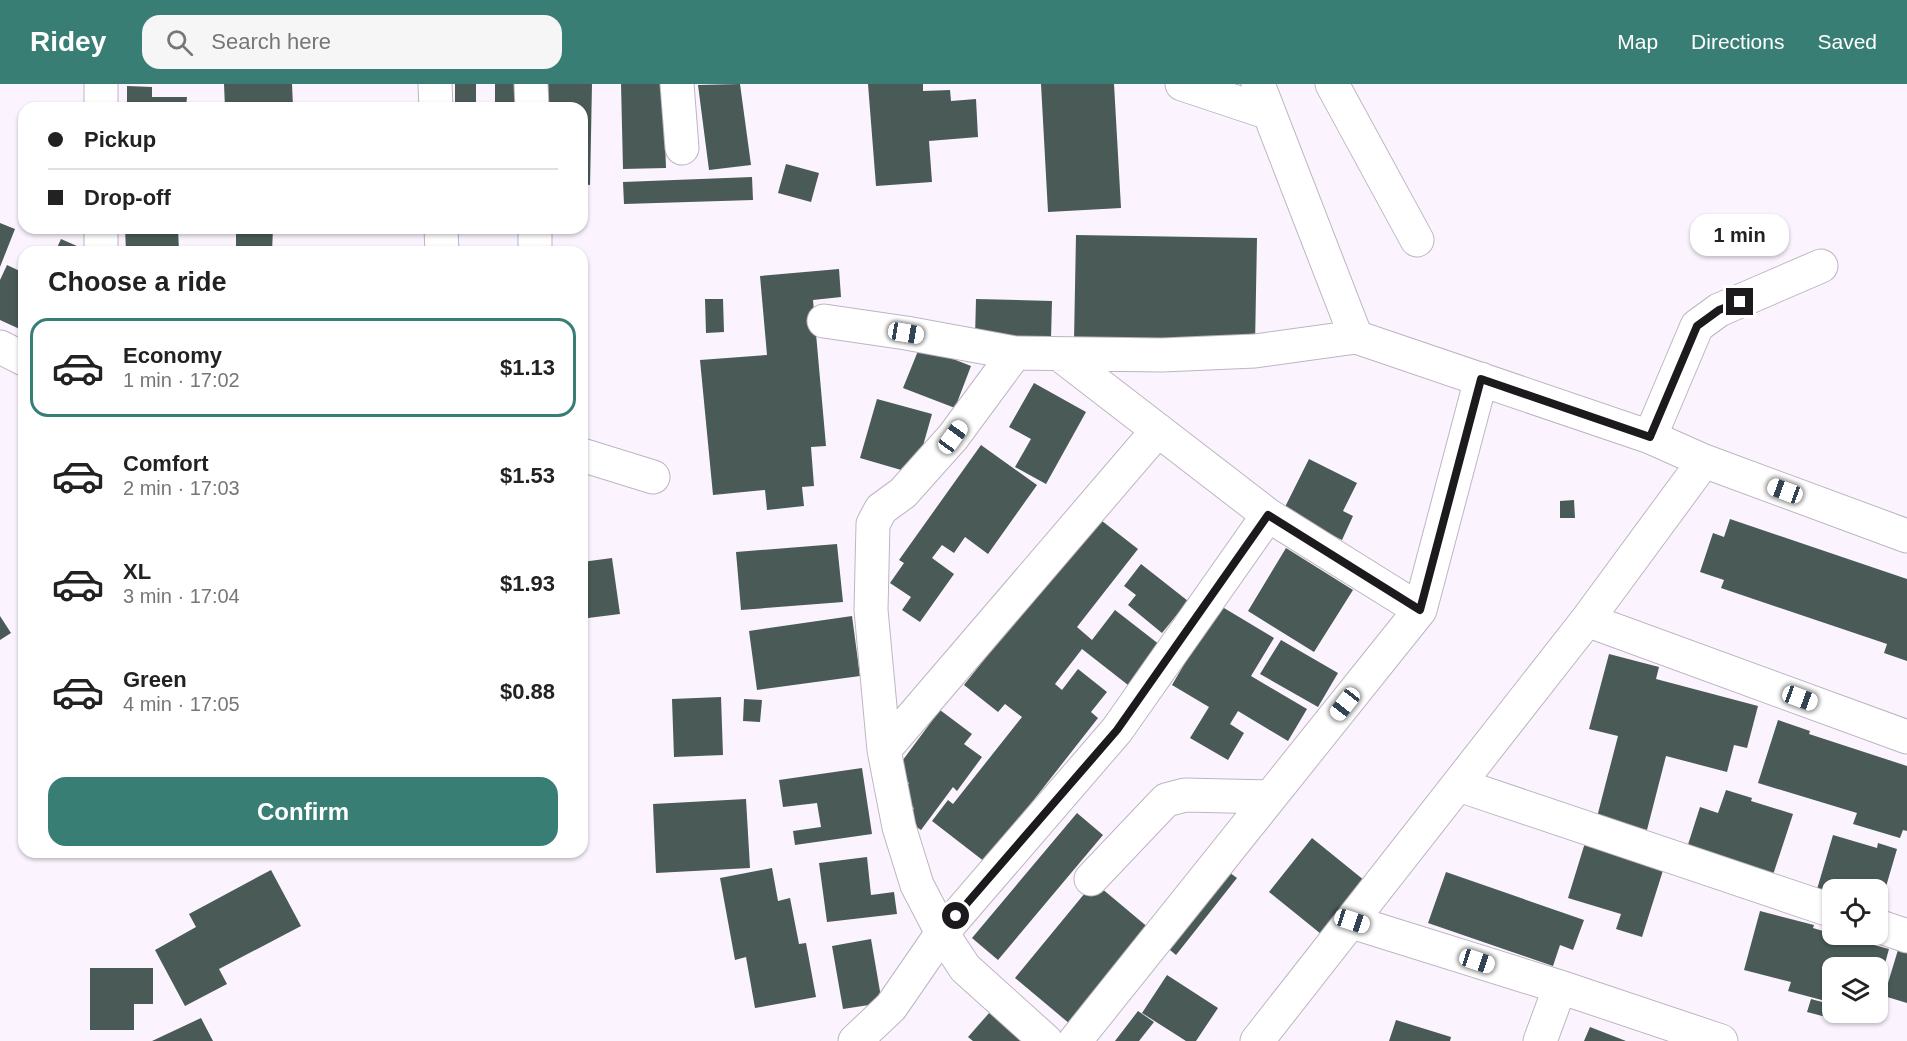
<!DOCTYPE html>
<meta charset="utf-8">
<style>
body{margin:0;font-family:Arial,sans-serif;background:#f6f6f6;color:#222;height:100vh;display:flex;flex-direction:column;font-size:22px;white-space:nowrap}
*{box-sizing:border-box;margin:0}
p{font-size:20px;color:#767676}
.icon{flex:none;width:33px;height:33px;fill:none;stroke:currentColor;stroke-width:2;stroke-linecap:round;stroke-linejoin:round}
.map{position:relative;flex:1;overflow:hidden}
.panel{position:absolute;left:18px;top:162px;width:570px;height:612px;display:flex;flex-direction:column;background:#fff;border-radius:18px;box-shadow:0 2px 4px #0004}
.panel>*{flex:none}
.hud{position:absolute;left:18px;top:18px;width:570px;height:132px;border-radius:18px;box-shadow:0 2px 4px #0004;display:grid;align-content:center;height:132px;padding:0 30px;background:#fff}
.fabs{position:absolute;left:1822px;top:795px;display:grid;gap:12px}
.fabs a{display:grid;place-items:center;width:66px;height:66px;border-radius:12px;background:#fff;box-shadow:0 2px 4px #0004;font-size:30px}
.end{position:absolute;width:27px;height:27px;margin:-14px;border:8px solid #1d1a1e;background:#fff;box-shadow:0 0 0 3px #fff}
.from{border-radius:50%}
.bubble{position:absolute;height:42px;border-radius:18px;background:#fff;box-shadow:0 2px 4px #0004;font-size:20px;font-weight:700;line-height:42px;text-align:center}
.car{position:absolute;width:18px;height:36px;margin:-18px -9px;border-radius:8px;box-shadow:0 0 4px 2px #0007;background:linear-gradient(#fff 24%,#345 0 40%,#fff 0 76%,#345 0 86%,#fff 0)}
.hud b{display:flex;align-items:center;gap:21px;height:57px;font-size:22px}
.hud b+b{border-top:2px solid #e0e0e0}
.hud i{width:15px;height:15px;background:#222}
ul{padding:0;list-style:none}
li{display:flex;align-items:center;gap:18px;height:99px;margin:0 12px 9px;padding:0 18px;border:3px solid transparent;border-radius:18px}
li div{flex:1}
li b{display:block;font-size:22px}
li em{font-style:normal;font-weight:700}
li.active{border-color:#387e75}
li>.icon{width:54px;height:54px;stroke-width:1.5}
h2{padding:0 30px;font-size:27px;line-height:72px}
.cta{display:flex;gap:12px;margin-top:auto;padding:12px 30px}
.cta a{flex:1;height:69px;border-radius:18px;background:#387e75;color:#fff;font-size:24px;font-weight:700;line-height:69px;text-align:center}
header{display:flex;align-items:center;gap:36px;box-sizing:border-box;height:84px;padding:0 30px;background:#387e75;color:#fff}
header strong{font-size:28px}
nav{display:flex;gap:33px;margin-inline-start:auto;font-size:21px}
.search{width:420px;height:54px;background:#f6f6f6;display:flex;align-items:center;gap:15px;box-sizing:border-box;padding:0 21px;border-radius:18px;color:#767676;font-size:22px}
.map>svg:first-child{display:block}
</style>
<header>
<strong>Ridey</strong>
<div class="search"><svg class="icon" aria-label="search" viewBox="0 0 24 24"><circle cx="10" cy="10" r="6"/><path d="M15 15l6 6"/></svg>Search here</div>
<nav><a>Map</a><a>Directions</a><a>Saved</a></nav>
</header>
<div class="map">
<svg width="1907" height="957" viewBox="0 0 1907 957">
<rect width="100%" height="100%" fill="#fbf3fe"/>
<path fill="#495a57" d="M224,0H292L293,23L225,24Z
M455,0H476V19H455Z
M495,0H525L524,24H495Z
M546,0H592L590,101L582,100V24H546Z
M621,0H663L666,84L623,85Z
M740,0L751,81L709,86L698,1Z
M868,0H923V7L950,6L951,17L976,15L978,53L929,57L932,98L876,102Z
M1041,0H1114L1121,124L1048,128Z
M127,2L152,3V13H187L186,24H127Z
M786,80L819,89L811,118L778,109Z
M752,93L753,116L624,120L623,98Z
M0,139L15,145L0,183Z
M125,144H178L179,168L126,167Z
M236,144H273L272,168H236Z
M1076,151L1257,154L1255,261L1074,257Z
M61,155L86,166L85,168H55Z
M7,181L24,189V247L0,236V196Z
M839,185L841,213L813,216L826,362L811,363L814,402L802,403L804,422L767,426L765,406L713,411L700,276L767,271L760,192Z
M705,215H723L724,248L706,249Z
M976,215L1052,217L1051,254L975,253Z
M920,262L971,282L955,324L903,304Z
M1034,299L1086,328L1046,400L1015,383L1031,355L1009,343Z
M877,315L932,330L915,390L860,374Z
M981,361L1037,401L988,470L965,453L954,469L942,461L932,474L954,490L920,538L902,526L911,513L890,499L904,479L899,476Z
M1309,375L1357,399L1343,427L1353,432L1342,456L1283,427Z
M1574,416L1575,434H1560V417Z
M1097,433L1138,465L1077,543L1092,556L1115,526L1169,568L1137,608L1082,565L1055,600L1062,606L1078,585L1107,608L1091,628L1098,634L985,778L932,737L948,716L953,720L1022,633L1005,620L998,628L964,601Z
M1730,435L1907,495V577L1884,569L1887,560L1721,504L1724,496L1700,488L1713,449L1724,453Z
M837,460L843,518L741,526L736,468Z
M1286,464L1353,506L1314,568L1248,527Z
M612,474L620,530L588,534V537L582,538V478Z
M1141,480L1188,517L1162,549L1128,521L1136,511L1124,502Z
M1219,521L1274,554L1251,592L1307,625L1288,657L1238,627L1230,640L1244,649L1228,676L1190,654L1209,623L1172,601Z
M0,532L11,549L0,556Z
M852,532L860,592L757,606L749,547Z
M1281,556L1338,589L1318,623L1260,590Z
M1609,570L1659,583L1656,595L1758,622L1747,664L1734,661L1727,688L1666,672L1647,746L1597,733L1618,652L1589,645Z
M721,613L723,671L674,673L672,615Z
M744,615L762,616L760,638L743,637Z
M940,626L972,650L964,660L982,673L957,707L953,703L921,746L906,736L914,724L899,712L909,699L894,688Z
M1778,636L1810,647L1809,650L1907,682V747L1903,746L1900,754L1853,740L1857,729L1758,699Z
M862,684L872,750L795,761L793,747L821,743L817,719L783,723L779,696Z
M1726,706L1752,714L1751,717L1793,730L1771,797L1685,770L1700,723L1718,729Z
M746,715L750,784L656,789L653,720Z
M1077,729L1103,751L998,876L972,854Z
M1588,749L1665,780L1642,853L1616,845L1621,830L1568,814Z
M1833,751L1877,764L1878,759L1897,765L1885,806L1874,802L1873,806H1833V817L1815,812Z
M1312,754L1370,801L1326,854L1269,808Z
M867,773L871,811L894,808L897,830L827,838L819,779Z
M1218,780L1237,794L1176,871L1158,856Z
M772,784L778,817L790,814L799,860L806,859L816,913L755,924L746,873L735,876L720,794Z
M271,786L301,842L219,885L227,900L185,922L155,866L196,843L189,830Z
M1446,788L1584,836L1573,866L1560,861L1553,882L1428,839Z
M1094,798L1150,845L1070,940L1015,894Z
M1760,827L1814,841L1813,844L1833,850L1889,865L1882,890L1878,889V884H1858L1845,880V876L1843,884H1833V919L1788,907L1791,898L1744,886Z
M871,855L882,919L843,925L832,862Z
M1901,856L1907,858V919L1884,912Z
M90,884H153V920H134V946H90Z
M1167,891L1218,924L1196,957H1186L1142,929Z
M1811,915L1833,921L1830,934L1807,928Z
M997,920L1039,957H973L968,953Z
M1138,927L1154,938L1139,957H1115Z
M201,934L213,957H152Z
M1396,936L1451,953L1450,957H1389Z
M1590,943L1626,957H1584Z"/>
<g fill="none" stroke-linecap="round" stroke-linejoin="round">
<g stroke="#beb5c2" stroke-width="35">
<path id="minor" d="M101,0V24
M435,0L436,24
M531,0L532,24
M677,0L682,64
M1182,0L1269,29
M1258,0L1356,253L1650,353L1704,377L1907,452
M1332,0L1417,156
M101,144V168
M441,144L442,168
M535,144V168
M824,237L906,249L1015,269L1162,271L1255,267L1356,253
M0,263L24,275
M1015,269L953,353L903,409L881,425L873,440L871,526L884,666L899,743L917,801L942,849L965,884L1046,957
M1059,270L1268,431L1420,526
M1650,353L1697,242L1719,226L1821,182
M582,371L653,393
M1587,536L1907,653
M884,666L1158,346
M1459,701L1833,827
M1091,795L1166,716L1185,711L1270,713
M1352,838L1560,903L1721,957
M1878,842L1907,852
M855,957L891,923L942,849L1117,646L1268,431
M1075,957L1420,526L1481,295
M1257,957L1587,536L1704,377
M1540,957L1560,903"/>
</g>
<use href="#minor" stroke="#fff" stroke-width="33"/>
</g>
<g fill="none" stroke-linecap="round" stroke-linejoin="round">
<path stroke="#1d1a1e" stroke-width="8" d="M956,832L1117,646L1268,431L1420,526L1481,295L1650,353L1697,242L1719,226L1740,218"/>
</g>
</svg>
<div class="fabs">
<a><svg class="icon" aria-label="locate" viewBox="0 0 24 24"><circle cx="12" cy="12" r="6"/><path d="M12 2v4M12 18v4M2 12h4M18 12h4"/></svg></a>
<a><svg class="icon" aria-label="layers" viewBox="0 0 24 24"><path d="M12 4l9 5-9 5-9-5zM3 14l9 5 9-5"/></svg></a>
</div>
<i class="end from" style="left:956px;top:832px"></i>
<i class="end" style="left:1740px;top:218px"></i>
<div class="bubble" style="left:1690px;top:130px;width:99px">1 min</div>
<i class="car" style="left:906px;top:249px;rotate:100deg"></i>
<i class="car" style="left:953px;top:353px;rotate:36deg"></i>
<i class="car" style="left:1785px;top:407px;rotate:290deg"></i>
<i class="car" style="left:1800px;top:614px;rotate:110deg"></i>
<i class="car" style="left:1345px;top:620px;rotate:218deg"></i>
<i class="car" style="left:1352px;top:837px;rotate:108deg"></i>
<i class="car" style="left:1477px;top:877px;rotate:108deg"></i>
<div class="hud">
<b><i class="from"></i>Pickup</b>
<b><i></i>Drop-off</b>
</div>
<section class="panel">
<h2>Choose a ride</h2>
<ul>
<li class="active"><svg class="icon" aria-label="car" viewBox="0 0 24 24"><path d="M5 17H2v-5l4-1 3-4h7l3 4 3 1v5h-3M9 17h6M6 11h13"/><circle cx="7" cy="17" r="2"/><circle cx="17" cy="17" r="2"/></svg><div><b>Economy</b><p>1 min · 17:02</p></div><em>$1.13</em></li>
<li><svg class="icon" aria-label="car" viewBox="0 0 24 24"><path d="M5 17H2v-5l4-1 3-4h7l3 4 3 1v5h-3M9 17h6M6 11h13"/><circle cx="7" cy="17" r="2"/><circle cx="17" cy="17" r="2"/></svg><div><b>Comfort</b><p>2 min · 17:03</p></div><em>$1.53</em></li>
<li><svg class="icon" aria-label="car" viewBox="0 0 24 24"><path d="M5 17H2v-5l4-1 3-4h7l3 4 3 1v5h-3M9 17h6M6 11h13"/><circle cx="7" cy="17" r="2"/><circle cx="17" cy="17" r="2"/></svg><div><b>XL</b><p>3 min · 17:04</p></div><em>$1.93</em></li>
<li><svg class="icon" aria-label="car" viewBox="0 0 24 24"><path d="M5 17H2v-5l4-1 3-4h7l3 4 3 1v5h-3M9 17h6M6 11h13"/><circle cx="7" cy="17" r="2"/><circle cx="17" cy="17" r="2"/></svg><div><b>Green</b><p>4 min · 17:05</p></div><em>$0.88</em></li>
</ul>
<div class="cta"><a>Confirm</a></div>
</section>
</div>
